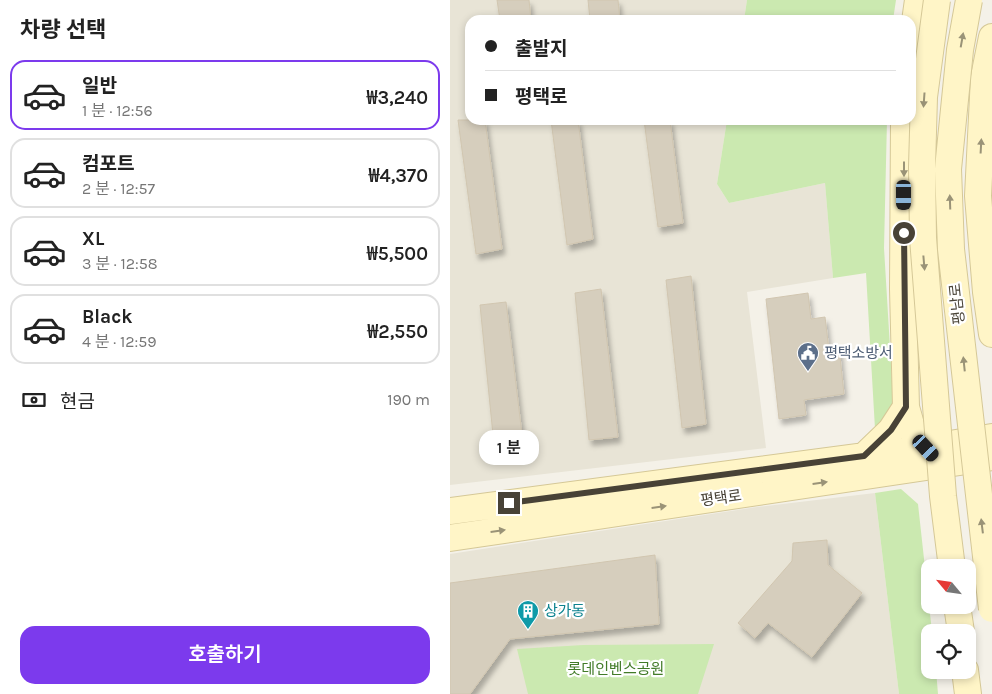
<!DOCTYPE html>
<html lang="ko">
<meta charset="utf-8">
<style>
body{margin:0;font-family:Karla,"Noto Sans KR",sans-serif;background:#f6f6f6;color:#222;height:100vh;display:flex;flex-direction:column;font-size:19px;white-space:nowrap}
*{box-sizing:border-box;margin:0}
p{font-size:16px;color:#767676}
.icon{flex:none;width:28px;height:28px;fill:none;stroke:currentColor;stroke-width:2;stroke-linecap:round;stroke-linejoin:round}
.map{position:relative;flex:1;overflow:hidden}
.details{display:flex;flex-direction:column;background:#fff;width:450px}
.details>*{flex:none}
.hud{position:absolute;left:15px;top:15px;width:451px;height:110px;border-radius:15px;box-shadow:0 2px 8px #0003;display:grid;align-content:center;height:110px;padding:0 20px;background:#fff}
.needle{width:32px;rotate:299deg}
.buttons{position:absolute;left:471px;top:559px;display:grid;gap:10px}
.buttons a{display:grid;place-items:center;width:55px;height:55px;border-radius:10px;background:#fff;box-shadow:0 2px 8px #0003;font-size:25px}
.end{position:absolute;width:22px;height:22px;margin:-11px;border:6px solid #484236;background:#fff;box-shadow:0 0 0 2px #fff}
.from{border-radius:50%}
.bubble{position:absolute;height:35px;border-radius:15px;background:#fff;box-shadow:0 2px 8px #0003;font-size:16px;font-weight:600;line-height:35px;text-align:center}
.car{position:absolute;width:15px;height:30px;margin:-15px -8px;border-radius:6px;box-shadow:0 0 4px 1px #0007;background:linear-gradient(#222 24%,#8ab4d8 0 40%,#222 0 76%,#8ab4d8 0 86%,#222 0)}
.hud b{display:flex;align-items:center;gap:18px;height:48px;font-size:19px}
.hud b+b{border-top:1px solid #e0e0e0}
.hud i{width:12px;height:12px;background:#222}
ul{padding:0;list-style:none}
li{display:flex;align-items:center;gap:15px;height:70px;margin:0 10px 8px;padding:0 10px;border:2px solid #e0e0e0;border-radius:15px}
li div{flex:1}
li b{display:block;font-size:19px}
li em{font-style:normal;font-weight:600}
li.active{border-color:#7c3aed}
li>.icon{width:45px;height:45px;stroke-width:1.5}
h2{padding:0 20px;font-size:22px;line-height:60px}
.pay{display:flex;align-items:center;gap:12px;height:55px;padding:0 20px;font-size:19px}
.pay p{margin-inline-start:auto}
.cta{display:flex;gap:10px;margin-top:auto;padding:10px 20px}
.cta a{flex:1;height:58px;border-radius:15px;background:#7c3aed;color:#fff;font-size:20px;font-weight:600;line-height:58px;text-align:center}
main{display:flex;flex:1;min-height:0}
.map>svg:first-child{display:block}
</style>
<main>
<section class="details">
<h2>차량 선택</h2>
<ul>
<li class="active"><svg class="icon" aria-label="car" viewBox="0 0 24 24"><path d="M5 17H2v-5l4-1 3-4h7l3 4 3 1v5h-3M9 17h6M6 11h13"/><circle cx="7" cy="17" r="2"/><circle cx="17" cy="17" r="2"/></svg><div><b>일반</b><p>1 분 · 12:56</p></div><em>₩3,240</em></li>
<li><svg class="icon" aria-label="car" viewBox="0 0 24 24"><path d="M5 17H2v-5l4-1 3-4h7l3 4 3 1v5h-3M9 17h6M6 11h13"/><circle cx="7" cy="17" r="2"/><circle cx="17" cy="17" r="2"/></svg><div><b>컴포트</b><p>2 분 · 12:57</p></div><em>₩4,370</em></li>
<li><svg class="icon" aria-label="car" viewBox="0 0 24 24"><path d="M5 17H2v-5l4-1 3-4h7l3 4 3 1v5h-3M9 17h6M6 11h13"/><circle cx="7" cy="17" r="2"/><circle cx="17" cy="17" r="2"/></svg><div><b>XL</b><p>3 분 · 12:58</p></div><em>₩5,500</em></li>
<li><svg class="icon" aria-label="car" viewBox="0 0 24 24"><path d="M5 17H2v-5l4-1 3-4h7l3 4 3 1v5h-3M9 17h6M6 11h13"/><circle cx="7" cy="17" r="2"/><circle cx="17" cy="17" r="2"/></svg><div><b>Black</b><p>4 분 · 12:59</p></div><em>₩2,550</em></li>
</ul>
<div class="pay"><svg class="icon" aria-label="cash" viewBox="0 0 24 24"><path d="M3 7h18v10H3z"/><circle cx="12" cy="12" r="2"/></svg>현금<p>190 m</p></div>
<div class="cta"><a>호출하기</a></div>
</section>
<div class="map">
<svg width="542" height="694" viewBox="0 0 542 694">
<defs>
<filter id="shadow"><feDropShadow dx="3" dy="5.5" stdDeviation="2.5" flood-color="#0004"/></filter>
</defs>
<rect width="100%" height="100%" fill="#f4f1e8"/>
<path fill="#e8e4d6" d="M0,0H297L294,20H20V120H277L267,184L279,203L375,183L383,278L297,292L316,448L0,485Z
M425,493L449,694H0V554L307,507Z"/>
<path fill="#cbe9b0" d="M297,0H446L443,20H294Z
M277,120H437L434,248L444,414L425,429L416,273L383,278L375,183L279,203L267,184Z
M451,489L468,504L482,632H480V670H486L488,694H449L425,493Z
M264,644L248,694H78L67,649L133,645Z"/>
<path fill="#d6cebd" stroke="#d1c6b0" filter="url(#shadow)" d="M47,0H79L81,20H50Z
M138,0H168L170,20H140Z
M8,120H35L52,249L26,254Z
M101,120H128L143,239L117,245Z
M194,120H220L233,223L208,227Z
M241,276L256,424L232,428L216,280Z
M151,289L168,437L139,440L125,293Z
M358,293L361,319L375,317L379,350L389,347L394,394L354,400L356,415L329,419L316,299Z
M56,302L74,451L45,455L30,305Z
M377,540L378,565L412,593L362,657L318,623L305,638L288,623L342,561L343,543Z
M205,555L209,624L60,639L20,694H0V583Z"/>
<g fill="none" stroke-linecap="round" stroke-linejoin="round">
<g stroke="#d5c897" stroke-width="28">
<path id="secondary" d="M542,37L534,77L528,196L536,292L542,334
M461,50L468,0
M454,120L453,289L456,407L464,435L484,458
M414,456L441,430L456,407
M0,511L476,448L542,437
M0,538L542,457
M507,605L511,632
M515,670L518,694"/>
</g>
<use href="#secondary" stroke="#fff5c7" stroke-width="26"/>
<g stroke="#d5c897" stroke-width="28" stroke-linecap="butt">
<path id="secondary-bridge" d="M487,0L474,97L472,167L473,238L493,496L502,568
M519,0L510,50L498,169L501,249L542,609"/>
</g>
<use href="#secondary-bridge" stroke="#fff5c7" stroke-width="26"/>
</g>
<defs><path id="oneway-solid" d="M-6-.8H1V-3.2L6.5 0L1 3.2V.8H-6Z" transform="scale(1.25)"/></defs>
<g fill="#9a9377">
<use href="#oneway-solid" transform="translate(512 40) rotate(-80)"/>
<use href="#oneway-solid" transform="translate(474 100) rotate(94)"/>
<use href="#oneway-solid" transform="translate(531 146) rotate(-87)"/>
<use href="#oneway-solid" transform="translate(454 169) rotate(90)"/>
<use href="#oneway-solid" transform="translate(500 202) rotate(-92)"/>
<use href="#oneway-solid" transform="translate(474 263) rotate(85)"/>
<use href="#oneway-solid" transform="translate(514 364) rotate(-96)"/>
<use href="#oneway-solid" transform="translate(370 483) rotate(-8)"/>
<use href="#oneway-solid" transform="translate(209 507) rotate(-8)"/>
<use href="#oneway-solid" transform="translate(532 526) rotate(-97)"/>
<use href="#oneway-solid" transform="translate(48 531) rotate(-8)"/>
</g>
<g fill="none" stroke-linecap="round" stroke-linejoin="round">
<path stroke="#484236" stroke-width="6" d="M59,503L414,456L441,430L456,407L454,233"/>
</g>
<defs>
<g id="civic-pin" transform="scale(1.125)"><path d="M0 17L-7.5 6A9.5 9.5 0 1 1 7.5 6Z" fill="#5c6f8a" stroke="#fff"/><path d="M-.6-6.5H3V-4.5H.6V-3L4-1V1h2V6H-6V1h2V-1L-.6-3ZM-1.2 2.5V6h2.4V2.5Z" fill="#fff"/></g>
<g id="building-pin" transform="scale(1.125)"><path d="M0 17L-7.5 6A9.5 9.5 0 1 1 7.5 6Z" fill="#0f9aa8" stroke="#fff"/><path d="M-4-6H4V6H1V3H-1V6H-4ZM-2.5-4.3h1.7v1.8h-1.7ZM.8-4.3h1.7v1.8H.8ZM-2.5-1h1.7V.8h-1.7ZM.8-1h1.7V.8H.8Z" fill="#fff"/></g>
</defs>
<g fill-rule="evenodd">
<use href="#civic-pin" x="358" y="353"/>
<use href="#building-pin" x="78" y="611"/>
</g>
<g text-anchor="middle" stroke-width="4.5" stroke-linejoin="round" paint-order="stroke">
<g font-size="15" fill="#484236" stroke="#fff">
<text transform="translate(507 304) rotate(-96)" y="5">평남로</text>
<text transform="translate(271 498) rotate(-8)" y="5">평택로</text>
</g>
<g font-size="15" fill="#4e5e75" stroke="#fff" text-anchor="start">
<text x="374" y="358">평택소방서</text>
</g>
<g font-size="15" fill="#0d838f" stroke="#fff" text-anchor="start">
<text x="94" y="616">상가동</text>
</g>
<g font-size="15" fill="#427b28" stroke="#fff">
<text x="166" y="674">롯데인벤스공원</text>
</g>
</g>
</svg>
<div class="buttons">
<a><svg class="needle" viewBox="-14 -14 28 28"><path d="M0-13l5 13h-10z" fill="#e53935"/><path d="M0 13l5-13h-10z" fill="#767676"/></svg></a>
<a><svg class="icon" aria-label="locate" viewBox="0 0 24 24"><circle cx="12" cy="12" r="6"/><path d="M12 2v4M12 18v4M2 12h4M18 12h4"/></svg></a>
</div>
<i class="end from" style="left:454px;top:233px"></i>
<i class="end" style="left:59px;top:503px"></i>
<div class="bubble" style="left:29px;top:430px;width:60px">1 분</div>
<i class="car" style="left:454px;top:195px;rotate:180deg"></i>
<i class="car" style="left:476px;top:448px;rotate:137deg"></i>
<div class="hud">
<b><i class="from"></i>출발지</b>
<b><i></i>평택로</b>
</div>
</div>
</main>
